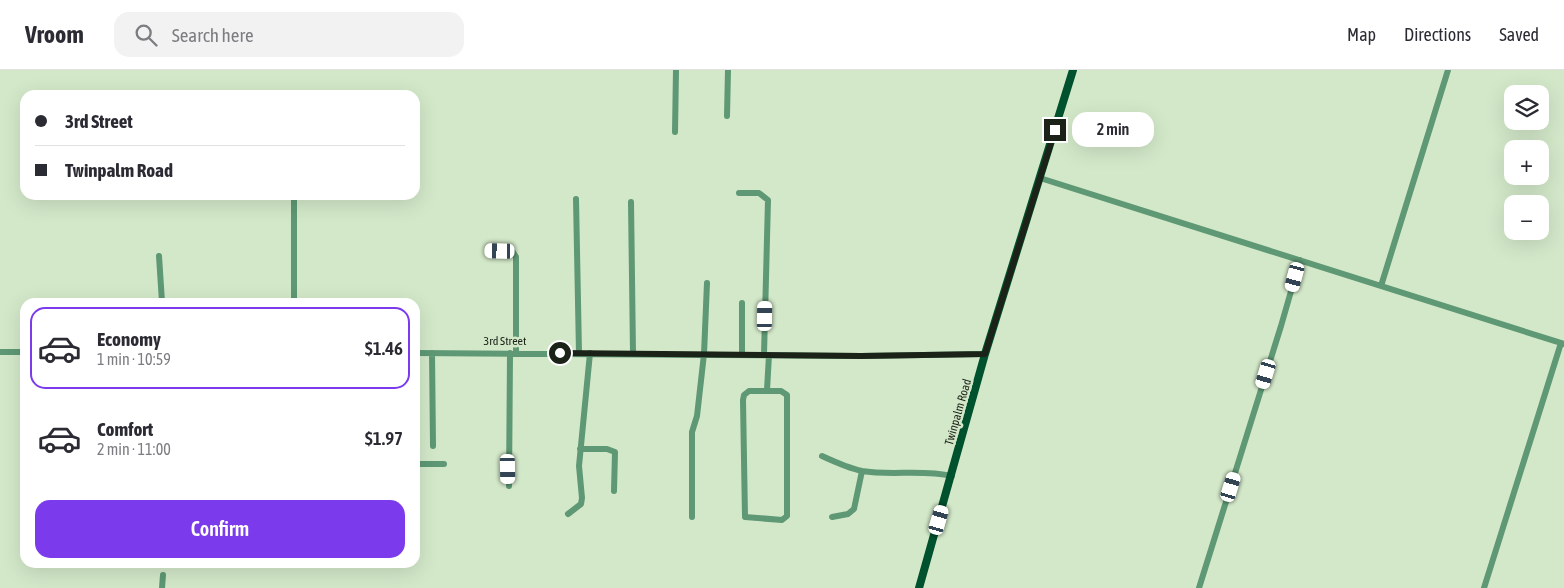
<!DOCTYPE html>
<meta charset="utf-8">
<style>
body{margin:0;font-family:"Asap Condensed",sans-serif;background:#f2f2f3;color:#2b2b33;height:100vh;display:flex;flex-direction:column;font-size:19px;white-space:nowrap}
*{box-sizing:border-box;margin:0}
p{font-size:16px;color:#7c7c81}
.icon{flex:none;width:28px;height:28px;fill:none;stroke:currentColor;stroke-width:2;stroke-linecap:round;stroke-linejoin:round}
.map{position:relative;flex:1;overflow:hidden}
.details{position:absolute;left:20px;top:228px;width:400px;height:270px;display:flex;flex-direction:column;background:#fff;border-radius:15px;box-shadow:0 5px 20px #0002}
.details>*{flex:none}
.banner{position:absolute;left:20px;top:20px;width:400px;height:110px;border-radius:15px;box-shadow:0 5px 20px #0002;display:grid;align-content:center;height:110px;padding:0 15px;background:#fff}
.tools{position:absolute;left:1504px;top:15px;display:grid;gap:10px}
.tools a{display:grid;place-items:center;width:45px;height:45px;border-radius:10px;background:#fff;box-shadow:0 5px 20px #0002;font-size:25px}
.end{position:absolute;width:22px;height:22px;margin:-11px;border:6px solid #1b2318;background:#fff;box-shadow:0 0 0 2px #fff}
.from{border-radius:50%}
.bubble{position:absolute;height:35px;border-radius:15px;background:#fff;box-shadow:0 5px 20px #0002;font-size:16px;font-weight:600;line-height:35px;text-align:center}
.car{position:absolute;width:15px;height:30px;margin:-15px -8px;border-radius:6px;box-shadow:0 0 4px 1px #0007;background:linear-gradient(#fff 24%,#345 0 40%,#fff 0 76%,#345 0 86%,#fff 0)}
.banner b{display:flex;align-items:center;gap:18px;height:48px;font-size:19px}
.banner b+b{border-top:1px solid #e1e1e2}
.banner i{width:12px;height:12px;background:#2b2b33}
ul{padding:9px 0 0;list-style:none}
li{display:flex;align-items:center;gap:15px;height:82px;margin:0 10px 8px;padding:0 5px;border:2px solid transparent;border-radius:15px}
li div{flex:1}
li b{display:block;font-size:19px}
li em{font-style:normal;font-weight:600}
li.selected{border-color:#7c3aed}
li>.icon{width:45px;height:45px;stroke-width:1.5}
.button{display:flex;gap:10px;margin-top:auto;padding:10px 15px}
.button a{flex:1;height:58px;border-radius:15px;background:#7c3aed;color:#fff;font-size:20px;font-weight:600;line-height:58px;text-align:center}
header{display:flex;align-items:center;gap:30px;box-sizing:border-box;height:70px;padding:0 25px;background:#fff;border-bottom:1px solid #e1e1e2}
header strong{font-size:24px}
nav{display:flex;gap:28px;margin-inline-start:auto;font-size:18px}
.search{width:350px;height:45px;background:#f2f2f3;display:flex;align-items:center;gap:12px;box-sizing:border-box;padding:0 18px;border-radius:15px;color:#7c7c81;font-size:19px}
.map>svg:first-child{display:block}
</style>
<header>
<strong>Vroom</strong>
<div class="search"><svg class="icon" aria-label="search" viewBox="0 0 24 24"><circle cx="10" cy="10" r="6"/><path d="M15 15l6 6"/></svg>Search here</div>
<nav><a>Map</a><a>Directions</a><a>Saved</a></nav>
</header>
<div class="map">
<svg width="1564" height="518" viewBox="0 0 1564 518">
<rect width="100%" height="100%" fill="#d3e8c9"/>
<g fill="none" stroke-linecap="round" stroke-linejoin="round">
<path stroke="#5e9874" stroke-width="6" d="M727,46L728,0
M675,62L676,0
M1040,108L1564,274
M739,123H759L768,130L764,285
M294,125V232
M576,129L579,283
M631,132L633,283
M488,180L512,181L516,187V283
M159,186L162,232
M1381,216L1448,0
M742,233V285
M0,282H25
M415,283L861,286L985,284
M432,283L433,376
M767,320L769,285
M749,321H781L787,325V446L782,450L745,447L743,330L744,325Z
M580,379H607L615,382L614,421
M822,386C835,392 848,398 862,401C892,406 922,399 952,406
M415,394H444
M509,416L510,283
M568,444L581,434L582,428L579,396L590,283
M692,447V362L697,346L704,284L707,213
M832,447L848,444L854,439L862,401
M162,518L163,505
M1199,518L1281,256L1300,190
M1484,518L1561,273"/>
<path stroke="#00512d" stroke-width="8" d="M919,518L985,284L1073,0"/>
</g>
<g fill="none" stroke-linecap="round" stroke-linejoin="round">
<path stroke="#1b2318" stroke-width="6" d="M560,283L861,286L985,284L1055,60"/>
</g>
<g text-anchor="middle" stroke-width="5" stroke-linejoin="round" paint-order="stroke">
<g font-size="12" fill="#1b2318" stroke="#d3e8c9">
<text x="505" y="275">3rd Street</text>
<text transform="translate(958 342) rotate(-74)" y="4">Twinpalm Road</text>
</g>
</g>
</svg>
<div class="tools">
<a><svg class="icon" aria-label="layers" viewBox="0 0 24 24"><path d="M12 4l9 5-9 5-9-5zM3 14l9 5 9-5"/></svg></a>
<a>+</a>
<a>−</a>
</div>
<i class="end from" style="left:560px;top:283px"></i>
<i class="end" style="left:1055px;top:60px"></i>
<div class="bubble" style="left:1072px;top:42px;width:82px">2 min</div>
<i class="car" style="left:500px;top:181px;rotate:271deg"></i>
<i class="car" style="left:1295px;top:207px;rotate:195deg"></i>
<i class="car" style="left:765px;top:246px;rotate:1deg"></i>
<i class="car" style="left:1266px;top:304px;rotate:197deg"></i>
<i class="car" style="left:508px;top:399px;rotate:179deg"></i>
<i class="car" style="left:1231px;top:417px;rotate:17deg"></i>
<i class="car" style="left:939px;top:450px;rotate:16deg"></i>
<div class="banner">
<b><i class="from"></i>3rd Street</b>
<b><i></i>Twinpalm Road</b>
</div>
<section class="details">
<ul>
<li class="selected"><svg class="icon" aria-label="car" viewBox="0 0 24 24"><path d="M5 17H2v-5l4-1 3-4h7l3 4 3 1v5h-3M9 17h6M6 11h13"/><circle cx="7" cy="17" r="2"/><circle cx="17" cy="17" r="2"/></svg><div><b>Economy</b><p>1 min · 10:59</p></div><em>$1.46</em></li>
<li><svg class="icon" aria-label="car" viewBox="0 0 24 24"><path d="M5 17H2v-5l4-1 3-4h7l3 4 3 1v5h-3M9 17h6M6 11h13"/><circle cx="7" cy="17" r="2"/><circle cx="17" cy="17" r="2"/></svg><div><b>Comfort</b><p>2 min · 11:00</p></div><em>$1.97</em></li>
</ul>
<div class="button"><a>Confirm</a></div>
</section>
</div>
